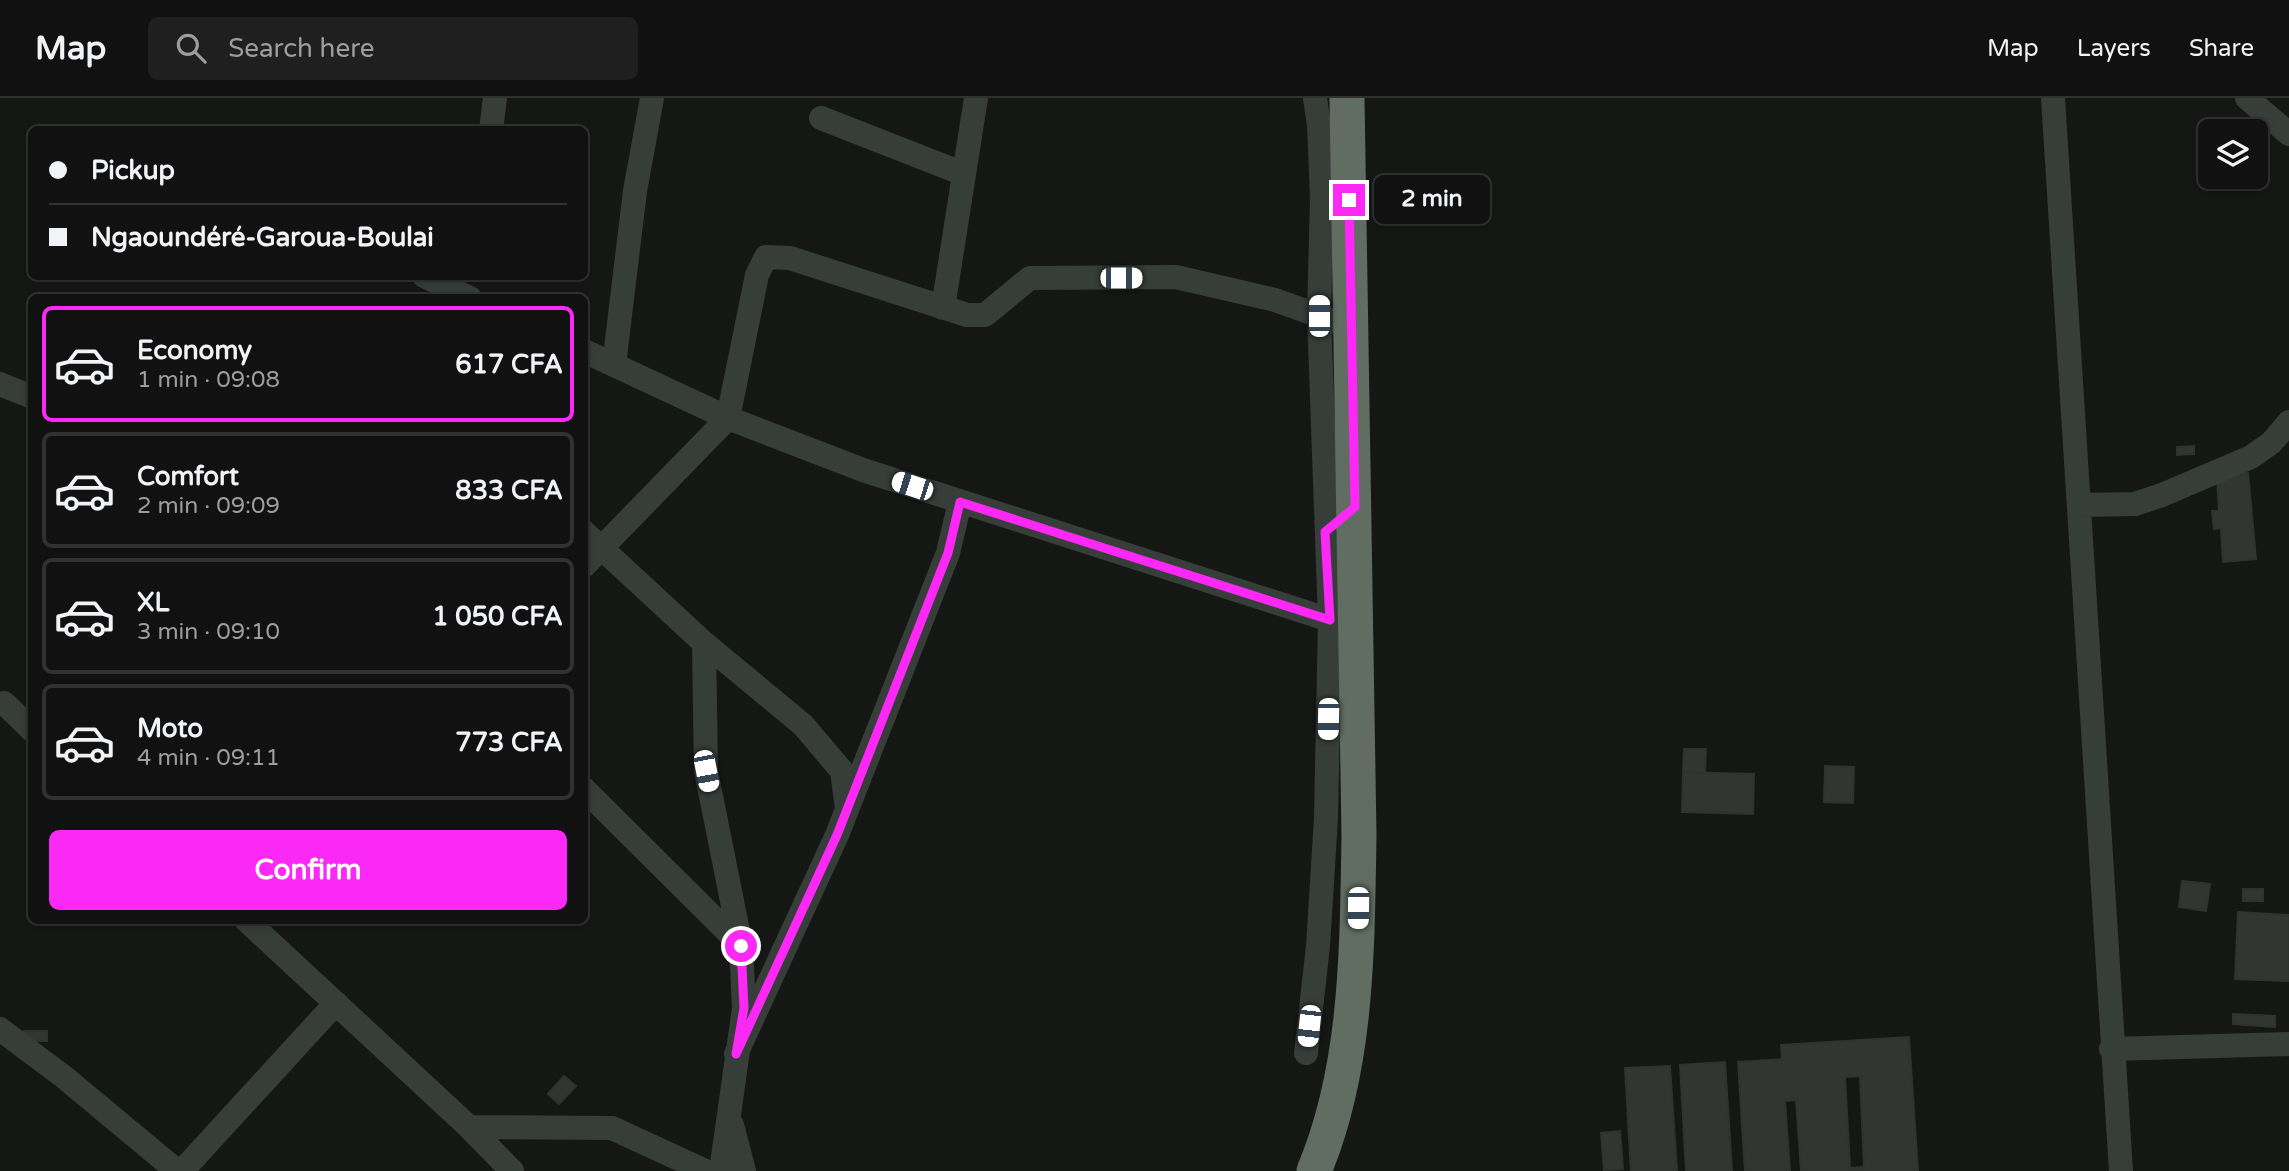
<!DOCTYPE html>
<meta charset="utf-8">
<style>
body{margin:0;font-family:"Varela Round",sans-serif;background:#1e1f1e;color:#f1f3f6;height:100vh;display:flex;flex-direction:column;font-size:26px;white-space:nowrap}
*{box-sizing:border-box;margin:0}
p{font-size:23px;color:#9c9d9f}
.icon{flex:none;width:38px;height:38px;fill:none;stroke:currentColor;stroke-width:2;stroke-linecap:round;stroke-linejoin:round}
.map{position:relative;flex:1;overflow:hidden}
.panel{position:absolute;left:28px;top:196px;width:560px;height:630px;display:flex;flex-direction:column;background:#101110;border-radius:10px;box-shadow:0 4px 10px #0003,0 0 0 2px #303130}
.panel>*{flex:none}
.banner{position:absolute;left:28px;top:28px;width:560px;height:154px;border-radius:10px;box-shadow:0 4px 10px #0003,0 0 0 2px #303130;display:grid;align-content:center;height:154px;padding:0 21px;background:#101110}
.tools{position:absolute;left:2198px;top:21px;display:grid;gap:14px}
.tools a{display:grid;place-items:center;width:70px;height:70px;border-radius:10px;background:#101110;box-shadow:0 4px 10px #0003,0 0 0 2px #303130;font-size:35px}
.end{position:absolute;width:32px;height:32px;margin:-16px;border:9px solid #fc28f5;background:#fff;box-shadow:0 0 0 4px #fff}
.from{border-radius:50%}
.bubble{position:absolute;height:49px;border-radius:10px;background:#101110;box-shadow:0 4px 10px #0003,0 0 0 2px #303130;font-size:23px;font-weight:700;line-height:49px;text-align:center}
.car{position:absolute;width:21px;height:42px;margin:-21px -10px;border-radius:9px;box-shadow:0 0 5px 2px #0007;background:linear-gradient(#fff 24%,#345 0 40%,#fff 0 76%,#345 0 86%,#fff 0)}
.banner b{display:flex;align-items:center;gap:24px;height:66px;font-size:26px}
.banner b+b{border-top:2px solid #303130}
.banner i{width:18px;height:18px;background:#f1f3f6}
ul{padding:12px 0 0;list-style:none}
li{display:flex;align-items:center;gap:21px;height:116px;margin:0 14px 10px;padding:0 7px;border:4px solid #303130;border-radius:10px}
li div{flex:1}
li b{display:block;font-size:26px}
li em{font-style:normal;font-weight:700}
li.on{border-color:#fc28f5}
li>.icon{width:63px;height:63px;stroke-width:1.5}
.action{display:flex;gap:14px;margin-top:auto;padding:14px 21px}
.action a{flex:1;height:80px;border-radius:10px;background:#fc28f5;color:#fff;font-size:28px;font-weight:700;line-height:80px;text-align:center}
header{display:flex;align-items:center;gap:42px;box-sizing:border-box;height:98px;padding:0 35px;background:#101110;border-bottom:2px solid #303130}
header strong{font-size:33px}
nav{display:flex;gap:38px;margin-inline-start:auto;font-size:24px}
.search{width:490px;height:63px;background:#1e1f1e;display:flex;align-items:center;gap:18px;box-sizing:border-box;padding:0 24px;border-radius:10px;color:#9c9d9f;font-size:26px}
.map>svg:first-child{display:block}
</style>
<header>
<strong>Map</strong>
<div class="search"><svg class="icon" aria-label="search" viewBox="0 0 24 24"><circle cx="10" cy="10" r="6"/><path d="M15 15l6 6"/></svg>Search here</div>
<nav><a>Map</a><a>Layers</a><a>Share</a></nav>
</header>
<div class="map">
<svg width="2289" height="1073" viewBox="0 0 2289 1073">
<rect width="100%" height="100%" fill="#151715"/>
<path fill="#323633" stroke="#2e3330" stroke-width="2" fill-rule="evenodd" d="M2194,348V356L2177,357V349Z
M2248,375L2256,461L2223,464L2221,430L2214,431L2212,413H2219L2217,378Z
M1684,651H1706L1705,675L1683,674Z
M1825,668L1854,669L1853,705L1824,704Z
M1683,674L1754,676L1753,716L1682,714Z
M2182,783L2210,786L2206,813L2179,809Z
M2243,791H2263V803H2243Z
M2238,814L2289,817V883L2235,881Z
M2233,916L2275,918V929L2233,926Z
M24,933H47V943H24Z
M1909,939L1918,1073H1801L1796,1002L1785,1003L1790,1073H1745L1738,964L1782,961L1781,947ZM1860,978L1864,1069L1850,1070L1845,979Z
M1725,964L1732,1073H1686L1680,967Z
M1670,968L1677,1073H1631L1625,970Z
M564,978L576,988L559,1006L548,996Z
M1620,1033L1623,1071L1604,1072L1601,1035Z"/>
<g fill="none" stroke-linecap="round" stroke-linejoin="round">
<path stroke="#373e39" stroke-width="24" d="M2053,0L2121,1073
M2247,0L2289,36
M821,20L964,76
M491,32L495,0
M424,178L470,200
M943,210L976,0
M584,253L728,320L863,372L1330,522
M614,267L635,93L652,0
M0,286L32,299
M2080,407L2135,406L2162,397L2251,359L2271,345L2289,324
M584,434L704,545L803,627L842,673L847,711
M584,468L728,320L757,177L766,159L790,160L967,217H985L1030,180L1176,179L1275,202L1353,230
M704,545L706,673L741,848L744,910L721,1073
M4,605L32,632
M584,691L741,847
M246,822L469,1029L512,1073
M0,931L64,979L177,1073
M2111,951L2289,946
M1306,955L1318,848L1326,720L1330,522L1319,217L1322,99L1319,27L1315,0
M736,956L837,737L948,455L960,404
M732,1027L744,1073
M469,1029L612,1030L705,1073
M182,1073L336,905"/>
<path stroke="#616d62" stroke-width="35" d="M1314,1073C1358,968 1357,850 1359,738L1347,0"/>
</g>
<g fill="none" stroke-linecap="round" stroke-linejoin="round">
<path stroke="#fc28f5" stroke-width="9" d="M741,848L744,910L736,956L837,737L948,455L960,404L1330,522L1325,434L1355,409L1349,102"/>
</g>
</svg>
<div class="tools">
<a><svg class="icon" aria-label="layers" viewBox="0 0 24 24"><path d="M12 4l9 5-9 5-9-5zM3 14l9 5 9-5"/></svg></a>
</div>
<i class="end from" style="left:741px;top:848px"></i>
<i class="end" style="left:1349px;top:102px"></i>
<div class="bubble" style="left:1374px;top:77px;width:116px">2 min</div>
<i class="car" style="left:1121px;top:180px;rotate:90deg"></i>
<i class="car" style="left:1319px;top:218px;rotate:0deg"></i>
<i class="car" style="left:912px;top:388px;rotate:288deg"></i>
<i class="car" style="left:1328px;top:621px;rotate:181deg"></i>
<i class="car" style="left:706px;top:673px;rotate:169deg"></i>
<i class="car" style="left:1358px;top:810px;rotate:181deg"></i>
<i class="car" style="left:1309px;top:928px;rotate:186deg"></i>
<div class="banner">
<b><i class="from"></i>Pickup</b>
<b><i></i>Ngaoundéré-Garoua-Boulai</b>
</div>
<section class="panel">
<ul>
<li class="on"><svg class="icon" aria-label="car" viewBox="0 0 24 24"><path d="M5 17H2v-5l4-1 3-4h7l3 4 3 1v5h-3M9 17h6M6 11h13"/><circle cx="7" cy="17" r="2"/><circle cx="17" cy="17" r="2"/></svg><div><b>Economy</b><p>1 min · 09:08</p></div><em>617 CFA</em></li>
<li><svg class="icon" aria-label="car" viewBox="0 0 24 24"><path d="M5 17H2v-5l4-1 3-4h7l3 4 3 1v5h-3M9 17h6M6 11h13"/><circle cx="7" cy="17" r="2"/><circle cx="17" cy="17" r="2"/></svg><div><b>Comfort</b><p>2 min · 09:09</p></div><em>833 CFA</em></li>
<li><svg class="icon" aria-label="car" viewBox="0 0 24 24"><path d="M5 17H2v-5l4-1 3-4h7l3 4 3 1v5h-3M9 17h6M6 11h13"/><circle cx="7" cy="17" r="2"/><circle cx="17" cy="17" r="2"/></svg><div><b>XL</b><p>3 min · 09:10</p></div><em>1 050 CFA</em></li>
<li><svg class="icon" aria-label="car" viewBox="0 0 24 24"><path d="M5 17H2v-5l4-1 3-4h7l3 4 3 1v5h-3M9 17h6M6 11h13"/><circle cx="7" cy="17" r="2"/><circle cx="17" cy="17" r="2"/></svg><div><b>Moto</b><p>4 min · 09:11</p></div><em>773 CFA</em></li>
</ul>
<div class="action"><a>Confirm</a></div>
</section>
</div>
